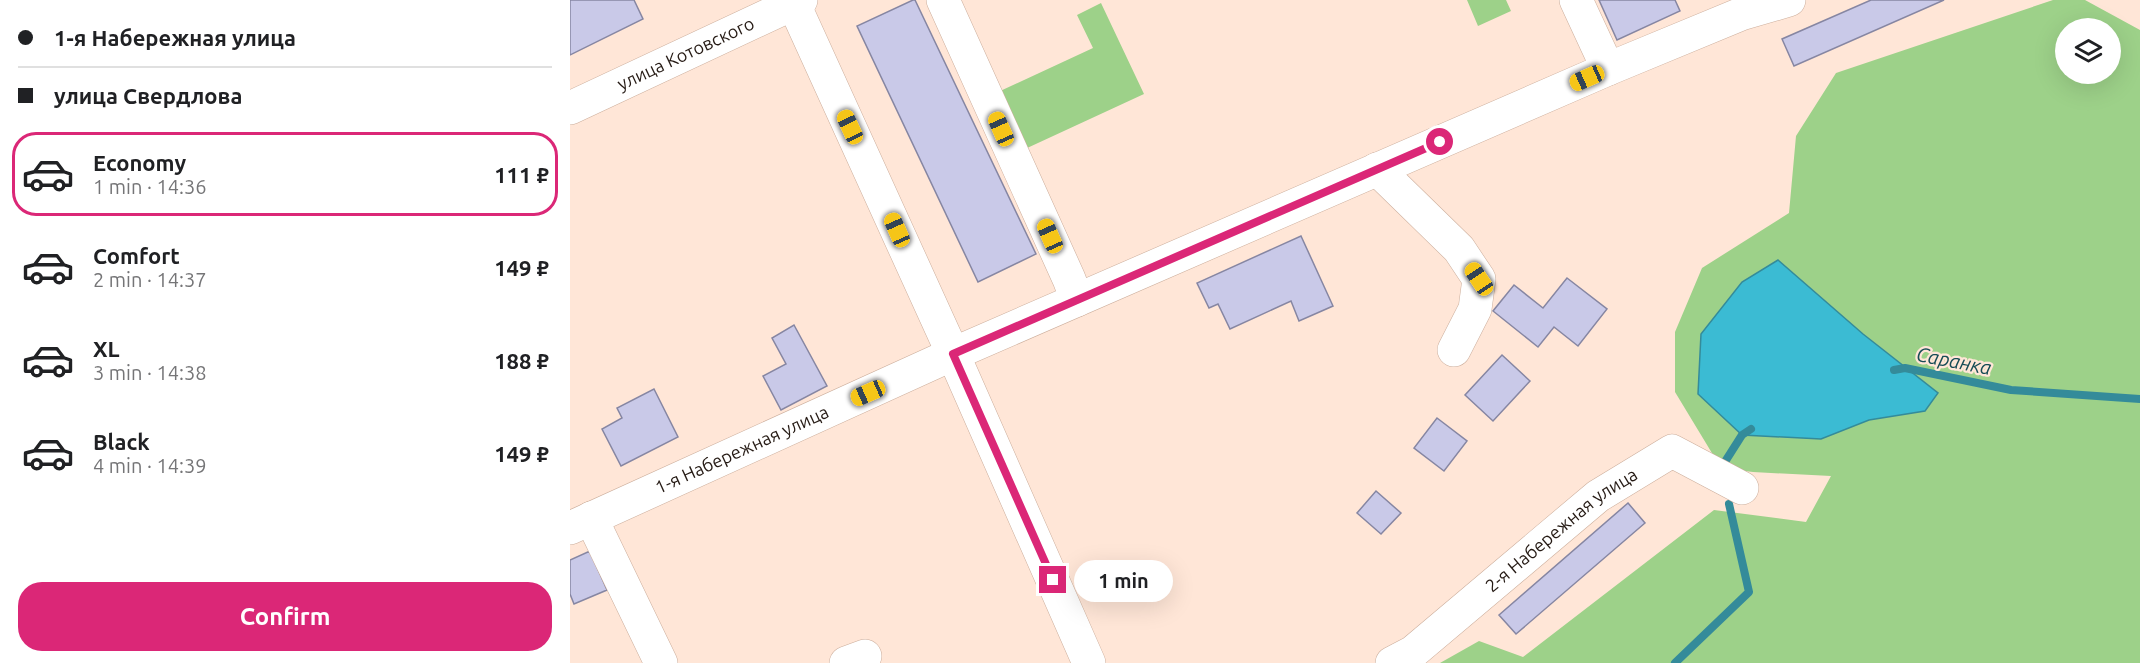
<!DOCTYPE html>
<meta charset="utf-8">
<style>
body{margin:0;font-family:Ubuntu,sans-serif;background:#f2f2f2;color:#202124;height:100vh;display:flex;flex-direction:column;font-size:22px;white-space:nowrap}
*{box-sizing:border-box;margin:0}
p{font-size:20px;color:#757577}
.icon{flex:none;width:33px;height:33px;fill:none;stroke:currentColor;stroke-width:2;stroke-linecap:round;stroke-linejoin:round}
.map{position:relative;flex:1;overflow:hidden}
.panel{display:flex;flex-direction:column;background:#fff;width:570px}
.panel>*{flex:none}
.top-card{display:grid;align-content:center;height:132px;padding:0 18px;background:#fff}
.controls{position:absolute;left:1485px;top:18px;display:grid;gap:12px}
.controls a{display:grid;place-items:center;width:66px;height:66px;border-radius:50%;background:#fff;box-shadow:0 6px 24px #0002;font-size:30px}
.end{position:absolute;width:27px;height:27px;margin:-14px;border:8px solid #db2777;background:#fff;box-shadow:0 0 0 3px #fff}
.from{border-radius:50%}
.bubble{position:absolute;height:42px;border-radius:21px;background:#fff;box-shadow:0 6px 24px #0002;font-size:20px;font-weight:600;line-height:42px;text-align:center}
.car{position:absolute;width:18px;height:36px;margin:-18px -9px;border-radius:8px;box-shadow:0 0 4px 2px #0007;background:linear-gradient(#f5c518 24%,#345 0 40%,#f5c518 0 76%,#345 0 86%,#f5c518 0)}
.top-card b{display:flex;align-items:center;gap:21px;height:57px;font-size:22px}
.top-card b+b{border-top:2px solid #e0e0e0}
.top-card i{width:15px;height:15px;background:#202124}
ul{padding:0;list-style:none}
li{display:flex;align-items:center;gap:18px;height:84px;margin:0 12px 9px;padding:0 6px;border:3px solid transparent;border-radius:24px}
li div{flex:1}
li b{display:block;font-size:22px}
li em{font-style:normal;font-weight:600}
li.current{border-color:#db2777}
li>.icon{width:54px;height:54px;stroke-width:1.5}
.button{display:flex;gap:12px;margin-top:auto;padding:12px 18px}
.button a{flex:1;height:69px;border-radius:24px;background:#db2777;color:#fff;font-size:24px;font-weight:600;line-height:69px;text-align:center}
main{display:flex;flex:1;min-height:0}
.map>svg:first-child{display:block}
</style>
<main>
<section class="panel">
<div class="top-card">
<b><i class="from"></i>1-я Набережная улица</b>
<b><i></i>улица Свердлова</b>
</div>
<ul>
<li class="current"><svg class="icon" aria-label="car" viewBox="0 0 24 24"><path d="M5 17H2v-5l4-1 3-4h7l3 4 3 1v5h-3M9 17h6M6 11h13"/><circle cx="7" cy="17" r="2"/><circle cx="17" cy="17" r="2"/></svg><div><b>Economy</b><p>1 min · 14:36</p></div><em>111 ₽</em></li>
<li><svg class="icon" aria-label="car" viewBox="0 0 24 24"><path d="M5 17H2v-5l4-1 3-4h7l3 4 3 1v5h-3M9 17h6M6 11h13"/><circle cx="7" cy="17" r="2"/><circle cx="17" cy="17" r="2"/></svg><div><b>Comfort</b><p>2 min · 14:37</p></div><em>149 ₽</em></li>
<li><svg class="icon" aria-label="car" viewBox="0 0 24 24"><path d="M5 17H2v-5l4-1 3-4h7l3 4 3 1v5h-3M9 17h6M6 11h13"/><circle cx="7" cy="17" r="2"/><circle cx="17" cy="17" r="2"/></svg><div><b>XL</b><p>3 min · 14:38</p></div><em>188 ₽</em></li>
<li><svg class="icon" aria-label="car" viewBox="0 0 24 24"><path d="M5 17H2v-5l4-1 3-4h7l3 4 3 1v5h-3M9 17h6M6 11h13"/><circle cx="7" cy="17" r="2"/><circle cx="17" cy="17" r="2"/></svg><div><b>Black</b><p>4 min · 14:39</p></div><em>149 ₽</em></li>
</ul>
<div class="button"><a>Confirm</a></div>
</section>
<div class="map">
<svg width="1570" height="663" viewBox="0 0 1570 663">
<rect width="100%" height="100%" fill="#ffe6d7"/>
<path fill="#9dd189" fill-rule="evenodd" d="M897,0H936L941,11L908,26Z
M1483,0H1515L1570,30V663H870L909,641L953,657L1144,510L1236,522L1261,476L1183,472L1151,468L1105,392V332L1132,268L1219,213L1226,136L1266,73ZM1496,28H1540V74H1496ZM1208,260L1293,334L1367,393L1355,411L1299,420Z
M531,3L574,94L455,149L428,92L523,48L507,15Z"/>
<path fill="#3bbbd3" stroke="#348b9a" stroke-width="1.5" d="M1208,260L1293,334L1368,393L1355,411L1299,420L1251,439L1172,435L1128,394L1131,334L1172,282Z"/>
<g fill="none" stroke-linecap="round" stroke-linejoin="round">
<path stroke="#348b9a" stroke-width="8" d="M1324,370L1335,368L1441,390L1570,399
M1151,468L1172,435L1181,429
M1105,663L1179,592L1159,504"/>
</g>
<path fill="#c9c9e8" stroke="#8686a2" stroke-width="1.5" d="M0,0H64L73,19L0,55Z
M343,0H345L466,254L408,282L287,26Z
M1029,0H1105L1110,11L1047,40Z
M1301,0H1374L1224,66L1212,39Z
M731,236L763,306L729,321L721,301L660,329L648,304L639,308L627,283Z
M997,278L1037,309L1008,346L984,327L968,347L923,311L944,285L973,308Z
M224,325L257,386L211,410L193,376L216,364L202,338Z
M932,355L960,381L923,421L895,395Z
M84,389L108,437L51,466L32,429L52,418L47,408Z
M867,418L897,441L874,471L844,448Z
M806,491L831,513L811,534L787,513Z
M1058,503L1075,523L946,634L929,615Z
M20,551L37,590L4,604L0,594V560Z"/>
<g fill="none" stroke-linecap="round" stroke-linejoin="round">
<g stroke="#ccae9c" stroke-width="34">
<g id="minor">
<path d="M222,0L383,354L519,663"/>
<path d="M373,0L499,279L507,300"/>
<path d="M1006,0L1038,69"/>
<path id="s1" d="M0,108L231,0"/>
<path d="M807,169L889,249L909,279L905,309L884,350"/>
<path d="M21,518L91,663"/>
<path id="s2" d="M0,528L383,354L1038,69L1171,14L1219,0"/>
<path d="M276,663L295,656"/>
<path id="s3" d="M822,663L843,652L1028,496L1102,451L1172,488"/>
</g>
</g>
<use href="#minor" stroke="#fff" stroke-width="33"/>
</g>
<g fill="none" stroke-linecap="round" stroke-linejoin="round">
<path stroke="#db2777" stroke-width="8" d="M483,580L383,354L870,142"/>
</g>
<g text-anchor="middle" stroke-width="4.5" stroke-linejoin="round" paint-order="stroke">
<g font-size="18" fill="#251a14" stroke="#ffe6d7">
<text dy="6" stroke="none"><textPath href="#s1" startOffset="128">улица Котовского</textPath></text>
<text dy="6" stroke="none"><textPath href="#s2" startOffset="189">1-я Набережная улица</textPath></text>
<text dy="6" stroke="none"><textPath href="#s3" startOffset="216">2-я Набережная улица</textPath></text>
</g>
<g font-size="20" font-style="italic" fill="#174c56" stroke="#ffe6d7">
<text transform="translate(1384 361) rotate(11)" y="7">Саранка</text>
</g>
</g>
</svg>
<div class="controls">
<a><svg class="icon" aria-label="layers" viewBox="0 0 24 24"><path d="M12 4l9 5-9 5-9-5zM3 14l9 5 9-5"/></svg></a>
</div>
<i class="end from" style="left:870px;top:142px"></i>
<i class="end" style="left:483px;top:580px"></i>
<div class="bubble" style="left:504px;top:560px;width:99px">1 min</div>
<i class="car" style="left:1017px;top:78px;rotate:246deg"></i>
<i class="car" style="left:280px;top:127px;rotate:335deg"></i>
<i class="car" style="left:431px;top:129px;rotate:336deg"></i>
<i class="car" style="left:327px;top:230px;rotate:336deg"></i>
<i class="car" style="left:480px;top:236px;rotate:336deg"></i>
<i class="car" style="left:909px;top:279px;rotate:326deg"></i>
<i class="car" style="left:298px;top:393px;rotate:246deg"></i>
</div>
</main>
